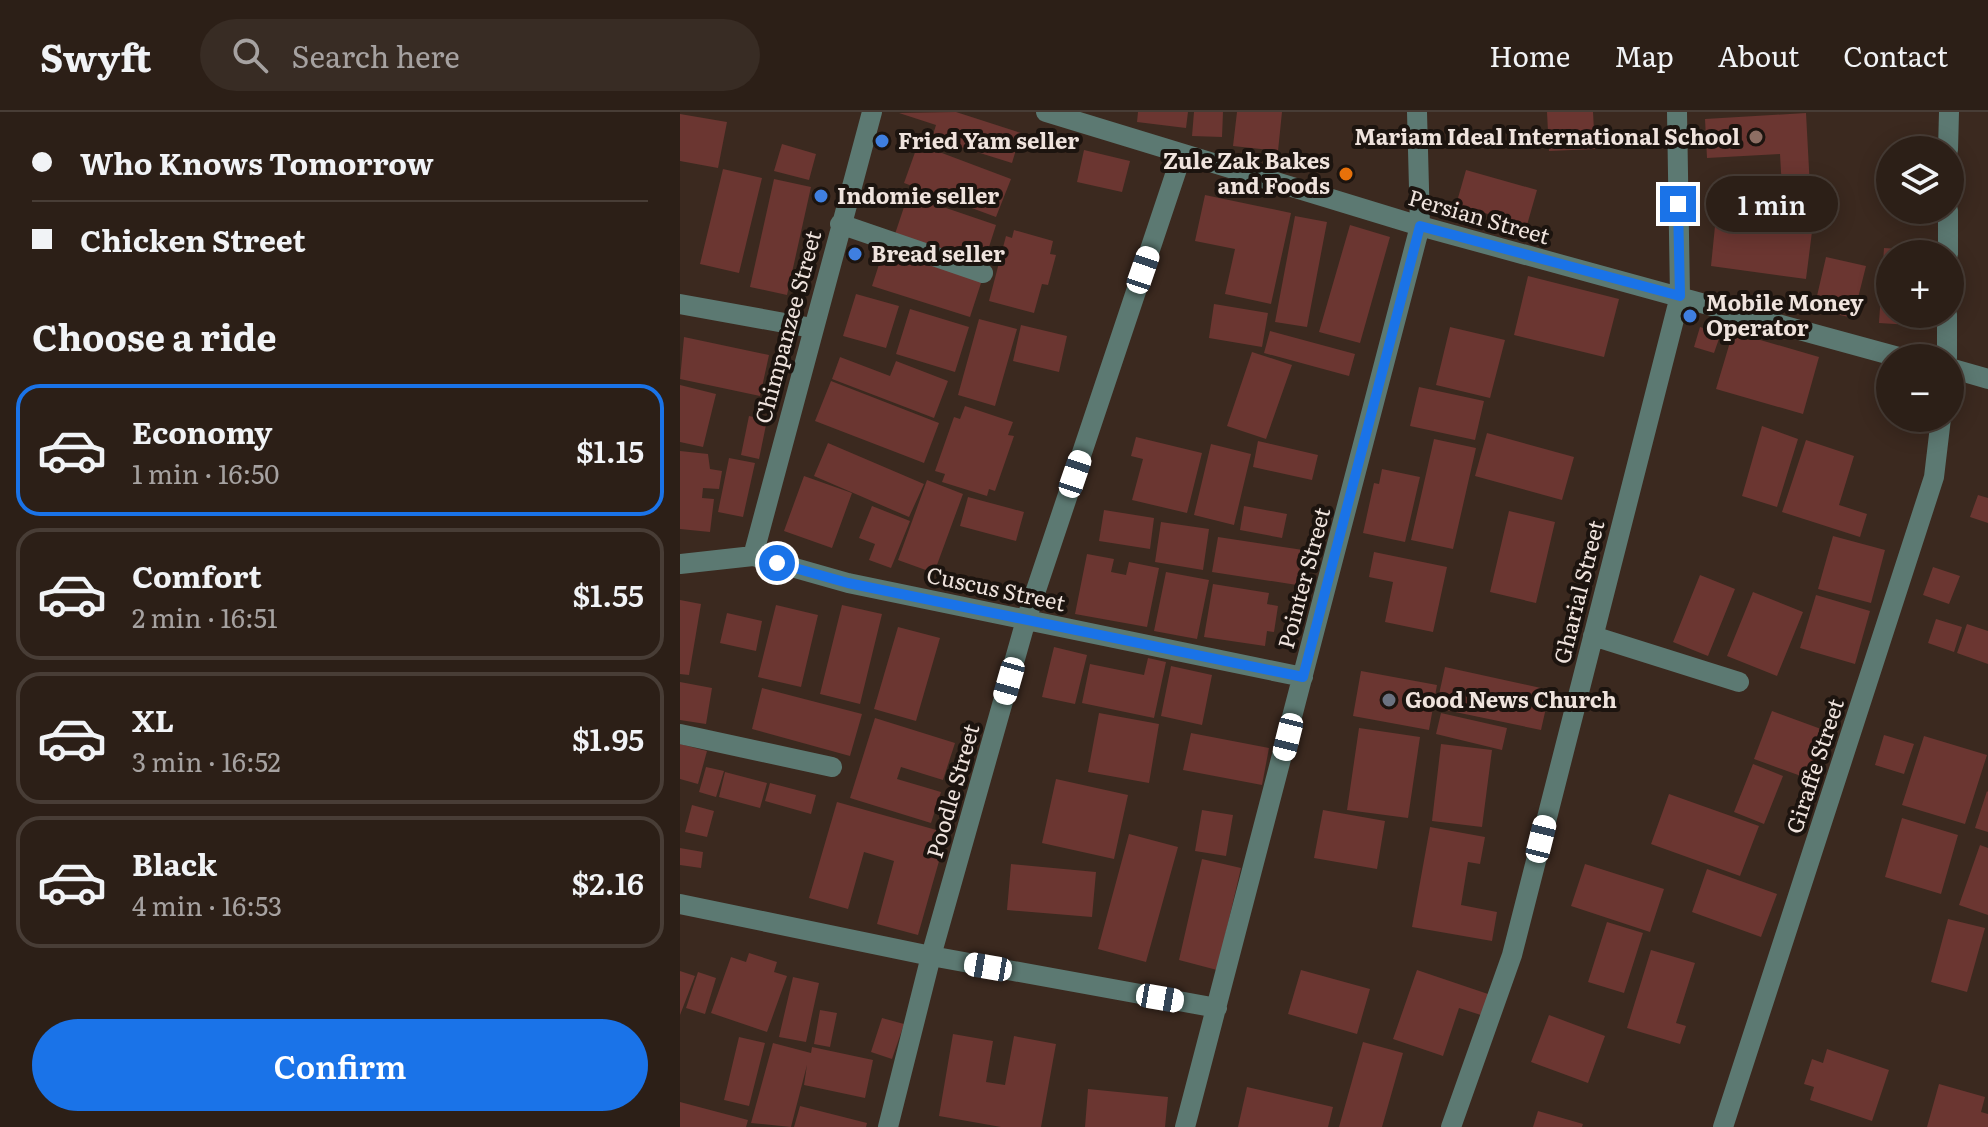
<!DOCTYPE html>
<meta charset="utf-8">
<style>
body{margin:0;font-family:Literata,serif;background:#382c24;color:#f1f3f6;height:100vh;display:flex;flex-direction:column;font-size:30px;white-space:nowrap}
*{box-sizing:border-box;margin:0}
p{font-size:26px;color:#a6a2a1}
.icon{flex:none;width:44px;height:44px;fill:none;stroke:currentColor;stroke-width:2;stroke-linecap:round;stroke-linejoin:round}
.map{position:relative;flex:1;overflow:hidden}
.side{display:flex;flex-direction:column;background:#2c1f17;width:680px}
.side>*{flex:none}
.hud{display:grid;align-content:center;height:176px;padding:0 32px;background:#2c1f17}
.buttons{position:absolute;left:1196px;top:24px;display:grid;gap:16px}
.buttons a{display:grid;place-items:center;width:88px;height:88px;border-radius:50%;background:#2c1f17;box-shadow:0 4px 20px #0003,0 0 0 2px #483d36;font-size:40px}
.end{position:absolute;width:36px;height:36px;margin:-18px;border:10px solid #1a73e8;background:#fff;box-shadow:0 0 0 4px #fff}
.from{border-radius:50%}
.bubble{position:absolute;height:56px;border-radius:28px;background:#2c1f17;box-shadow:0 4px 20px #0003,0 0 0 2px #483d36;font-size:26px;font-weight:600;line-height:56px;text-align:center}
.car{position:absolute;width:24px;height:48px;margin:-24px -12px;border-radius:10px;box-shadow:0 0 6px 2px #0007;background:linear-gradient(#fff 24%,#345 0 40%,#fff 0 76%,#345 0 86%,#fff 0)}
.hud b{display:flex;align-items:center;gap:28px;height:76px;font-size:30px}
.hud b+b{border-top:2px solid #483d36}
.hud i{width:20px;height:20px;background:#f1f3f6}
ul{padding:0;list-style:none}
li{display:flex;align-items:center;gap:24px;height:132px;margin:0 16px 12px;padding:0 16px;border:4px solid #483d36;border-radius:24px}
li div{flex:1}
li b{display:block;font-size:30px}
li em{font-style:normal;font-weight:600}
li.selected{border-color:#1a73e8}
li>.icon{width:72px;height:72px;stroke-width:1.5}
h2{padding:0 32px;font-size:36px;line-height:96px}
.button{display:flex;gap:16px;margin-top:auto;padding:16px 32px}
.button a{flex:1;height:92px;border-radius:48px;background:#1a73e8;color:#fff;font-size:32px;font-weight:600;line-height:92px;text-align:center}
header{display:flex;align-items:center;gap:48px;box-sizing:border-box;height:112px;padding:0 40px;background:#2c1f17;border-bottom:2px solid #483d36}
header strong{font-size:38px}
nav{display:flex;gap:44px;margin-inline-start:auto;font-size:28px}
.search{width:560px;height:72px;background:#382c24;display:flex;align-items:center;gap:20px;box-sizing:border-box;padding:0 28px;border-radius:44px;color:#a6a2a1;font-size:30px}
main{display:flex;flex:1;min-height:0}
.map>svg:first-child{display:block}
</style>
<header>
<strong>Swyft</strong>
<div class="search"><svg class="icon" aria-label="search" viewBox="0 0 24 24"><circle cx="10" cy="10" r="6"/><path d="M15 15l6 6"/></svg>Search here</div>
<nav><a>Home</a><a>Map</a><a>About</a><a>Contact</a></nav>
</header>
<main>
<section class="side">
<div class="hud">
<b><i class="from"></i>Who Knows Tomorrow</b>
<b><i></i>Chicken Street</b>
</div>
<h2>Choose a ride</h2>
<ul>
<li class="selected"><svg class="icon" aria-label="car" viewBox="0 0 24 24"><path d="M5 17H2v-5l4-1 3-4h7l3 4 3 1v5h-3M9 17h6M6 11h13"/><circle cx="7" cy="17" r="2"/><circle cx="17" cy="17" r="2"/></svg><div><b>Economy</b><p>1 min · 16:50</p></div><em>$1.15</em></li>
<li><svg class="icon" aria-label="car" viewBox="0 0 24 24"><path d="M5 17H2v-5l4-1 3-4h7l3 4 3 1v5h-3M9 17h6M6 11h13"/><circle cx="7" cy="17" r="2"/><circle cx="17" cy="17" r="2"/></svg><div><b>Comfort</b><p>2 min · 16:51</p></div><em>$1.55</em></li>
<li><svg class="icon" aria-label="car" viewBox="0 0 24 24"><path d="M5 17H2v-5l4-1 3-4h7l3 4 3 1v5h-3M9 17h6M6 11h13"/><circle cx="7" cy="17" r="2"/><circle cx="17" cy="17" r="2"/></svg><div><b>XL</b><p>3 min · 16:52</p></div><em>$1.95</em></li>
<li><svg class="icon" aria-label="car" viewBox="0 0 24 24"><path d="M5 17H2v-5l4-1 3-4h7l3 4 3 1v5h-3M9 17h6M6 11h13"/><circle cx="7" cy="17" r="2"/><circle cx="17" cy="17" r="2"/></svg><div><b>Black</b><p>4 min · 16:53</p></div><em>$2.16</em></li>
</ul>
<div class="button"><a>Confirm</a></div>
</section>
<div class="map">
<svg width="1308" height="1015" viewBox="0 0 1308 1015">
<rect width="100%" height="100%" fill="#3b291f"/>
<path fill="#6b3631" d="M276,0L341,21L332,51L252,26L256,13L219,1Z
M458,0H508L506,16L457,10Z
M514,0H543L542,25L512,24Z
M557,0H602L598,39L553,34Z
M867,0H913L915,37L869,39Z
M1126,1L1130,76L1102,77L1100,42L1027,46L1025,7Z
M0,2L47,10L38,56L0,49Z
M102,32L136,42L129,68L94,59Z
M238,32L331,67L316,105L224,71Z
M404,38L450,49L442,80L397,70Z
M43,57L82,66L59,161L20,152Z
M786,58L857,78L847,113L776,93Z
M94,67L131,75L107,183L70,175Z
M1039,74L1136,88L1126,167L1031,154Z
M228,83L316,113L303,154L214,125Z
M525,83L611,101L591,192L545,182L555,137L515,129Z
M615,104L647,110L627,215L595,210Z
M670,113L710,125L680,231L639,220Z
M334,118L373,129L370,142L376,143L368,173L362,172L354,201L309,189L326,124L332,126Z
M1204,136L1252,139L1251,142H1210V202H1247L1246,214L1199,211Z
M204,137L302,168L290,205L192,174Z
M1146,145L1186,154L1173,206L1134,197Z
M848,164L939,187L924,245L834,223Z
M176,182L219,194L206,236L163,224Z
M534,192L588,201L582,235L529,226Z
M230,197L289,215L275,260L216,242Z
M299,207L337,217L315,294L278,283Z
M341,213L387,224L379,260L333,249Z
M770,215L825,228L810,286L756,273Z
M1020,215L1041,221L1034,241L1014,235Z
M590,219L675,242L669,264L584,241Z
M1053,220L1139,245L1123,302L1036,277Z
M4,225L89,243L80,284L0,267Z
M572,240L612,253L586,327L547,314Z
M160,245L210,264L216,249L268,269L254,306L152,267Z
M151,269L259,311L244,351L135,309Z
M0,273L36,282L23,335L0,330Z
M739,275L804,289L795,328L730,314Z
M285,294L333,310L328,323L334,324L315,379L309,377L307,384L262,370L265,362L255,359L274,305L280,307Z
M69,304L87,308L79,347L61,343Z
M1082,314L1118,327L1097,395L1062,384Z
M807,321L894,345L882,388L795,364Z
M456,325L522,341L507,401L452,388L463,347L451,344Z
M754,327L796,336L773,437L731,428Z
M1126,328L1174,344L1159,393L1187,402L1180,425L1102,400Z
M578,329L638,343L632,368L573,355Z
M148,331L244,372L229,405L134,364Z
M531,332L571,342L554,413L514,403Z
M0,339L28,342L30,357L42,359L39,377L23,376L22,386L34,387L30,420L0,417Z
M49,346L75,351L63,405L38,400Z
M702,357L740,365L725,430L683,421L694,371L699,372Z
M124,364L172,381L152,436L104,419Z
M247,368L283,382L254,461L218,448Z
M1298,383L1308,386V411L1290,405Z
M288,385L344,400L336,429L280,414Z
M192,394L230,409L211,456L189,448L195,432L179,426Z
M564,394L607,402L602,426L560,418Z
M424,398L474,406L470,437L419,429Z
M829,399L875,410L856,491L810,480Z
M481,410L529,417L523,458L475,450Z
M1153,424L1205,438L1191,491L1138,477Z
M538,425L623,438L617,473L532,460Z
M694,440L767,455L753,520L705,510L713,470L689,465Z
M407,442L434,447L431,460L446,463L449,450L479,456L467,515L395,502Z
M1253,455L1280,464L1269,492L1243,483Z
M486,460L529,468L517,527L474,519Z
M1020,463L1055,477L1028,544L993,530Z
M533,472L589,481L587,492L598,494L594,520L587,519L585,534L524,525Z
M1073,480L1123,500L1097,564L1047,544Z
M1136,483L1190,499L1175,552L1120,536Z
M0,488L21,492L9,563L0,562Z
M96,493L138,503L121,575L78,565Z
M162,493L202,502L180,592L140,582Z
M47,501L82,509L76,539L40,531Z
M1256,507L1282,515L1274,540L1248,531Z
M1287,512L1308,519V552L1277,541Z
M218,515L260,526L236,609L194,597Z
M374,535L407,543L395,592L362,585Z
M468,546L486,550L474,606L402,591L410,552L464,563Z
M491,554L532,563L522,613L481,604Z
M765,555L870,578L861,618L756,596Z
M681,559L757,573L749,618L673,604Z
M0,570L32,576L26,612L0,608Z
M82,576L182,602L170,644L72,617Z
M1092,599L1152,621L1135,669L1074,647Z
M419,601L479,612L469,671L408,660Z
M761,601L827,616L822,638L756,622Z
M195,606L275,631L263,668L221,655L217,667L261,680L251,711L170,686Z
M679,616L740,625L728,706L667,698Z
M511,621L589,636L582,673L503,658Z
M1204,623L1234,632L1224,662L1195,653Z
M1244,624L1307,643L1285,712L1222,693Z
M0,632L27,639L18,672L0,667Z
M761,632L812,638L802,715L752,709Z
M1073,652L1103,664L1084,712L1054,700Z
M26,655L44,659L36,685L19,680Z
M45,660L87,671L80,696L39,685Z
M376,667L448,683L434,747L362,731Z
M90,671L136,683L131,702L85,689Z
M1307,679L1308,680V720L1295,716Z
M989,682L1079,714L1060,764L971,732Z
M157,690L267,721L238,823L197,812L214,749L184,740L168,797L129,786Z
M12,693L34,699L27,725L5,720Z
M522,698L553,703L546,744L515,739Z
M643,698L705,709L697,757L634,746Z
M1222,706L1278,723L1261,782L1205,765Z
M750,715L805,725L800,752L788,750L781,793L817,800L812,829L732,815Z
M449,722L498,735L466,850L418,837Z
M1300,733L1308,736V803L1279,793Z
M0,736L23,740L21,756L0,753Z
M522,747L561,756L537,858L499,848Z
M331,752L416,760L412,805L327,798Z
M905,752L984,777L970,820L891,794Z
M1027,757L1097,782L1081,825L1012,800Z
M1268,807L1305,816L1287,880L1251,870Z
M927,810L963,821L944,881L908,870Z
M971,838L1015,851L996,911L1006,914L1000,932L947,916Z
M69,841L97,850L94,860L107,864L87,920L31,901L51,845L66,850Z
M621,858L690,877L677,922L608,902Z
M737,858L811,883L804,904L779,896L763,944L713,927Z
M0,859L15,864L0,903Z
M18,860L36,866L25,902L6,896Z
M113,865L139,871L126,930L99,925Z
M140,898L157,901L150,935L134,932Z
M869,903L925,924L908,971L851,950Z
M202,906L224,912L212,947L191,940Z
M273,922L313,929L306,970L325,973L334,924L376,932L361,1015H321L259,1004Z
M59,925L85,931L69,994L44,988Z
M683,930L723,941L702,1015H659Z
M93,931L131,941L132,935L193,948L185,986L124,973L127,953L111,1015L71,1011Z
M1147,937L1209,958L1192,1009L1130,988L1134,975L1124,972L1132,947L1143,951Z
M1259,972L1305,985L1301,1000L1308,1002V1015H1247Z
M567,975L653,995L648,1015H558Z
M408,977L488,985L485,1015H405Z
M0,990L68,1008L66,1015H0Z
M120,994L187,1011L186,1015H114Z
M858,999L903,1012L902,1015H853Z"/>
<g fill="none" stroke-linecap="round" stroke-linejoin="round">
<path stroke="#5c7972" stroke-width="20" d="M366,0L740,114L1222,246
M1268,38L1269,0
M160,112L303,161
M1268,142V98
M0,192L132,216
M1267,246V202
M1270,256L1308,267
M73,444L192,0
M0,452L73,444L168,471L623,565
M913,524L1059,570
M0,622L152,655
M0,792L251,844L537,896
M208,1015L251,844L346,508L502,42
M505,1015L740,114L737,0
M771,1015L832,843L1000,184L997,0
M1043,1015L1254,365L1261,306"/>
</g>
<g fill="none" stroke-linecap="round" stroke-linejoin="round">
<path stroke="#1a73e8" stroke-width="10" d="M97,451L168,471L623,565L740,114L1000,184L998,92"/>
</g>
<circle fill="#8d6e63" stroke="#1c140f" stroke-width="3" cx="1076" cy="25" r="8"/>
<g fill="#3f7fe0" stroke="#1c140f" stroke-width="3">
<circle cx="202" cy="29" r="8"/>
<circle cx="141" cy="84" r="8"/>
<circle cx="175" cy="142" r="8"/>
<circle cx="1010" cy="204" r="8"/>
</g>
<circle fill="#e8710a" stroke="#1c140f" stroke-width="3" cx="666" cy="62" r="8"/>
<circle fill="#6b7280" stroke="#1c140f" stroke-width="3" cx="709" cy="588" r="8"/>
<g text-anchor="middle" stroke-width="8" stroke-linejoin="round" paint-order="stroke">
<g font-size="22" font-weight="bold" fill="#efe3dd" stroke="#1c140f" text-anchor="start">
<text x="1060" y="33" text-anchor="end">Mariam Ideal International School</text>
<text x="218" y="37">Fried Yam seller</text>
<text x="650" y="57" text-anchor="end">Zule Zak Bakes<tspan x="650" dy="25">and Foods</tspan></text>
<text x="157" y="92">Indomie seller</text>
<text x="191" y="150">Bread seller</text>
<text x="1026" y="199">Mobile Money<tspan x="1026" dy="25">Operator</tspan></text>
<text x="725" y="596">Good News Church</text>
</g>
<g font-size="22" fill="#efe3dd" stroke="#1c140f">
<text transform="translate(799 105) rotate(16)" y="8">Persian Street</text>
<text transform="translate(108 215) rotate(-75)" y="8">Chimpanzee Street</text>
<text transform="translate(624 466) rotate(-75)" y="8">Pointer Street</text>
<text transform="translate(316 477) rotate(12)" y="8">Cuscus Street</text>
<text transform="translate(899 480) rotate(-76)" y="8">Gharial Street</text>
<text transform="translate(1135 654) rotate(-72)" y="8">Giraffe Street</text>
<text transform="translate(273 679) rotate(-74)" y="8">Poodle Street</text>
</g>
</g>
</svg>
<div class="buttons">
<a><svg class="icon" aria-label="layers" viewBox="0 0 24 24"><path d="M12 4l9 5-9 5-9-5zM3 14l9 5 9-5"/></svg></a>
<a>+</a>
<a>−</a>
</div>
<i class="end from" style="left:97px;top:451px"></i>
<i class="end" style="left:998px;top:92px"></i>
<div class="bubble" style="left:1026px;top:64px;width:132px">1 min</div>
<i class="car" style="left:463px;top:158px;rotate:19deg"></i>
<i class="car" style="left:395px;top:362px;rotate:19deg"></i>
<i class="car" style="left:329px;top:569px;rotate:196deg"></i>
<i class="car" style="left:608px;top:625px;rotate:194deg"></i>
<i class="car" style="left:861px;top:727px;rotate:14deg"></i>
<i class="car" style="left:308px;top:855px;rotate:280deg"></i>
<i class="car" style="left:480px;top:886px;rotate:100deg"></i>
</div>
</main>
